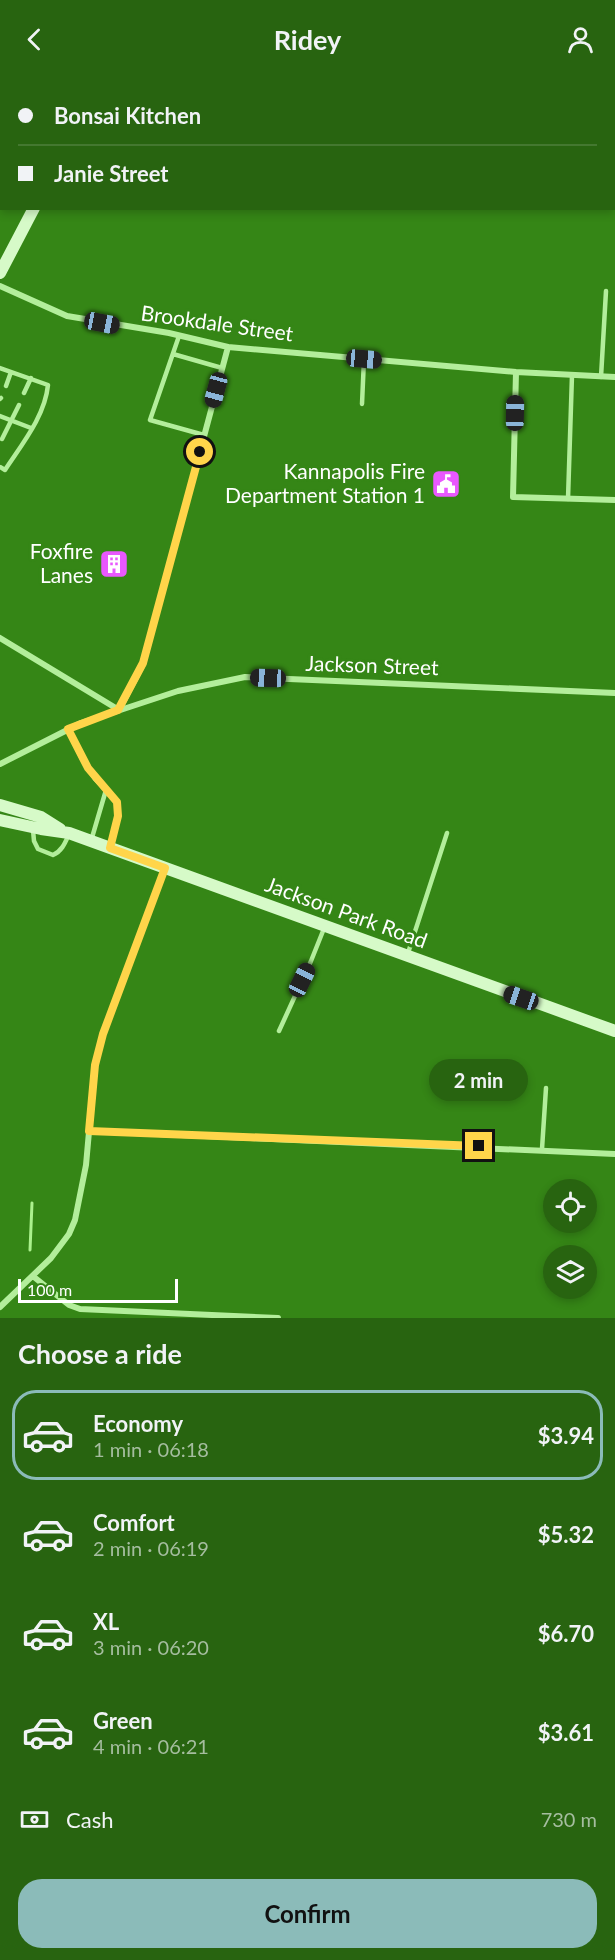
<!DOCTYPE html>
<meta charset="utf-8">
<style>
body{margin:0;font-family:Lato,sans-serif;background:#346d1e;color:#f1f3f6;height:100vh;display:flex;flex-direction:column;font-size:22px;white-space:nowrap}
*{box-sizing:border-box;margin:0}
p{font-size:20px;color:#a5bd9f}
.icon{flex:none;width:33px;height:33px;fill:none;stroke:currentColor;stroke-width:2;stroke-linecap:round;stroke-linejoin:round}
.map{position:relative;height:1240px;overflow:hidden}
.side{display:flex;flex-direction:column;background:#286410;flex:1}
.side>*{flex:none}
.top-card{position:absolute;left:0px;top:0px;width:615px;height:132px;box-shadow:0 3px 9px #0003;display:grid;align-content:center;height:132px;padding:0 18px;background:#286410}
.fabs{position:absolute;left:543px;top:1101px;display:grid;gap:12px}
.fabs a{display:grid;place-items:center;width:54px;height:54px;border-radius:50%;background:#286410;box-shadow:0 3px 9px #0003;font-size:30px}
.scale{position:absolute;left:18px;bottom:15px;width:160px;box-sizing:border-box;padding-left:6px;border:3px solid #fff;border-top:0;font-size:16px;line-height:21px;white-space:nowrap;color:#fff;-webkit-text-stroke:4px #358616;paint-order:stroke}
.end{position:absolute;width:27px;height:27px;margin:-14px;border:8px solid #ffd54a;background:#111;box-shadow:0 0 0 3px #111}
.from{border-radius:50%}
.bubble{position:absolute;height:42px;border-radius:21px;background:#286410;box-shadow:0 3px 9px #0003;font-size:20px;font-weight:700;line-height:42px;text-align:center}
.car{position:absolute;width:18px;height:36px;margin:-18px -9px;border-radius:8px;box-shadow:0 0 4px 2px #0007;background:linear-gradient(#222 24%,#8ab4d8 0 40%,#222 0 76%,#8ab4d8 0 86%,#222 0)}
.top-card b{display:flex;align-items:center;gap:21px;height:57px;font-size:22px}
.top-card b+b{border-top:2px solid #447830}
.top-card i{width:15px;height:15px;background:#f1f3f6}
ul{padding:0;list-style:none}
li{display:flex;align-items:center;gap:18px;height:90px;margin:0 12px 9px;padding:0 6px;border:3px solid transparent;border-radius:24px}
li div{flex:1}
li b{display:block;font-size:22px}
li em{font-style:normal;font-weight:700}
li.selected{border-color:#8bbbb9}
li>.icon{width:54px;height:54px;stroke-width:1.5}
h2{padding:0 18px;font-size:27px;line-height:72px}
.pay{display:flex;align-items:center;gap:15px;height:66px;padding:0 18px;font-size:22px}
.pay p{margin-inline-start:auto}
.cta{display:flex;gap:12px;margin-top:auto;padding:12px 18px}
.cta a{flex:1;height:69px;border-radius:24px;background:#8bbbb9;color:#111;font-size:24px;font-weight:700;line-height:69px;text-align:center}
header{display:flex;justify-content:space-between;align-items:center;height:78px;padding:0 18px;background:#286410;font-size:27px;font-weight:700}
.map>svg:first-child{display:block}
</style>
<header><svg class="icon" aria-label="back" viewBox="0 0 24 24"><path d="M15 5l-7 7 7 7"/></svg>Ridey<svg class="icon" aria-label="person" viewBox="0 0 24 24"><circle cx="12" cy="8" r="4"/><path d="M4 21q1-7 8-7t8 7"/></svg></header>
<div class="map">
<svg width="615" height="1240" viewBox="0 0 615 1240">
<rect width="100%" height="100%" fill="#358616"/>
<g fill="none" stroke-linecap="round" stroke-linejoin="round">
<path stroke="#abf18d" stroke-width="3" d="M30,1172L32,1125"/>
<path stroke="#b3ee9b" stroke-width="4.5" d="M179,258L150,342L204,357
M173,276L222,290
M0,290L48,307C45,338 22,366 5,392L0,389
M601,299L606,213
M6,308L11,294
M24,315L31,300
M0,321L1,320
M362,326L364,281
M0,338L31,350
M2,361L19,327
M568,421L572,297
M68,651L81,679L95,701L117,724L118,737L110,769
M33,752L34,763L38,771L53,777C62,773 65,765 69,756
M91,763L106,712
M408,875L447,755
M279,953L311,883L325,848
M542,1071L546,1010"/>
<path stroke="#b3ee9b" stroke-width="6" d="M345,2V0
M511,2V0
M614,110H615
M0,208L67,238L169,255L228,269L516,294L615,299
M516,294L513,419L615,422
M0,560L119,632L143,586L228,269
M0,686L81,645L178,613L245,599L615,615
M89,1053L615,1076
M34,1199L69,1227L80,1231L278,1240
M0,1229L51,1180L69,1156L75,1142L86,1087L95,987L103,956L165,790"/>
<path stroke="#d6fac8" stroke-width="12" d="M101,2L102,0
M0,195L34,130
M0,727L41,739L60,751
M0,742L41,751L69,755L615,953"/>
<g stroke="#fff" stroke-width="5">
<path id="rail" d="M50,2L51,0
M0,96L2,93
M0,110L2,107"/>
</g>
<use href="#rail" stroke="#358616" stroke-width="3" stroke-dasharray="9" stroke-linecap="butt"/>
</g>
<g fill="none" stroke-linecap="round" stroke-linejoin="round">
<path stroke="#ffd54a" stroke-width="8" d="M200,374L143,585L118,632L68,651L88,690L117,724L118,738L110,770L165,790L103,956L95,987L89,1053L479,1068"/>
</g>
<defs>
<g id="civic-square" transform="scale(1.5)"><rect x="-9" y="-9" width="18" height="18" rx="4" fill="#e958ff" stroke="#358616"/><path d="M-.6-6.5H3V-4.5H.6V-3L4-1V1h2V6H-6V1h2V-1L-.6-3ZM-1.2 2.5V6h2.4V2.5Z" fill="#fff"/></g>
<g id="building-square" transform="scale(1.5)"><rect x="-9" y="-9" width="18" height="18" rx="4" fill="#e958ff" stroke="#358616"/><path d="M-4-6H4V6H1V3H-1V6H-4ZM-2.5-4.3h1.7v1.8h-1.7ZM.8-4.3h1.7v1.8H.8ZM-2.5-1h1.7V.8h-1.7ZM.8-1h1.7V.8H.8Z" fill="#fff"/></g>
</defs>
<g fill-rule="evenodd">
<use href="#civic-square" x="446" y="406"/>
<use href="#building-square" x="114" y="486"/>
</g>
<g text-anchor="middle" stroke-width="6" stroke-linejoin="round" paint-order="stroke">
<g font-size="21" fill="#fff" stroke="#358616">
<text transform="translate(217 246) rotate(8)" y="7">Brookdale Street</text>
<text transform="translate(372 588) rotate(2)" y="7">Jackson Street</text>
<text transform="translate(346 835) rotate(20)" y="7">Jackson Park Road</text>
</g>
<g font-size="21" fill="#fff" stroke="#358616" text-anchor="end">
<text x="425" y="401">Kannapolis Fire<tspan x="425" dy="24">Department Station 1</tspan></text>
<text x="93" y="481">Foxfire<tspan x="93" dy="24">Lanes</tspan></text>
</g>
</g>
</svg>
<div class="fabs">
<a><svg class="icon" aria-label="locate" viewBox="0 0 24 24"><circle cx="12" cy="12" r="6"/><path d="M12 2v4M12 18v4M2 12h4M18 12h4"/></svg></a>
<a><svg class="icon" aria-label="layers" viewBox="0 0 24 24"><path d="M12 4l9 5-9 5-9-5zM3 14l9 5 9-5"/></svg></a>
</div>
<div class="scale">100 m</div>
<i class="end from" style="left:200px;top:374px"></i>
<i class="end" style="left:479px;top:1068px"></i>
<div class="bubble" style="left:429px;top:981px;width:99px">2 min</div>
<i class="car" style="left:102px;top:245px;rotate:101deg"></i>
<i class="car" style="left:364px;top:281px;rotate:95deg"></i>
<i class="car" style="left:216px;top:312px;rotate:195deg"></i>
<i class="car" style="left:515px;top:335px;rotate:1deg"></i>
<i class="car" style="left:268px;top:600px;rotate:272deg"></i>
<i class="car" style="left:302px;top:902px;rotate:26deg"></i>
<i class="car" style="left:521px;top:920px;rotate:289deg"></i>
<div class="top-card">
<b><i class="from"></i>Bonsai Kitchen</b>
<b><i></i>Janie Street</b>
</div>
</div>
<section class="side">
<h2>Choose a ride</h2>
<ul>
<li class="selected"><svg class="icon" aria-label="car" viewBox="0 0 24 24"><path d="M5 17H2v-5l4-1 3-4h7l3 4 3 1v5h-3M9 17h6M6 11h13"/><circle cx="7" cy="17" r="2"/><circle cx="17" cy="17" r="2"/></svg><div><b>Economy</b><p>1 min · 06:18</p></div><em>$3.94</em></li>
<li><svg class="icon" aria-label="car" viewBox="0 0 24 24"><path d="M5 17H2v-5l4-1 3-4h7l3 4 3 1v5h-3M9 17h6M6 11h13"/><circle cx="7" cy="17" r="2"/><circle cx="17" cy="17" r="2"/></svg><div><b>Comfort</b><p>2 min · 06:19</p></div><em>$5.32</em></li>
<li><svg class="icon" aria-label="car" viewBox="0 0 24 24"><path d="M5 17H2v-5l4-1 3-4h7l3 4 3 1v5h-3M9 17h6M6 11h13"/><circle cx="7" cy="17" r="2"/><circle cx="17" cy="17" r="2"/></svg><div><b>XL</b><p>3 min · 06:20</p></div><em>$6.70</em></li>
<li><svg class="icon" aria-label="car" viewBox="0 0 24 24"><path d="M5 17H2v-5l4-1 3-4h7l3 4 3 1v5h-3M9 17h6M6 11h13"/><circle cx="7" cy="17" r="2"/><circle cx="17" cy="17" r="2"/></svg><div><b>Green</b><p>4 min · 06:21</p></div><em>$3.61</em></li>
</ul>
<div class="pay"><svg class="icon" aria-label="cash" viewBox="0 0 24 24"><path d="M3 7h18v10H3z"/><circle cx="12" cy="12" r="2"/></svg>Cash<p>730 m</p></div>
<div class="cta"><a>Confirm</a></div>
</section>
